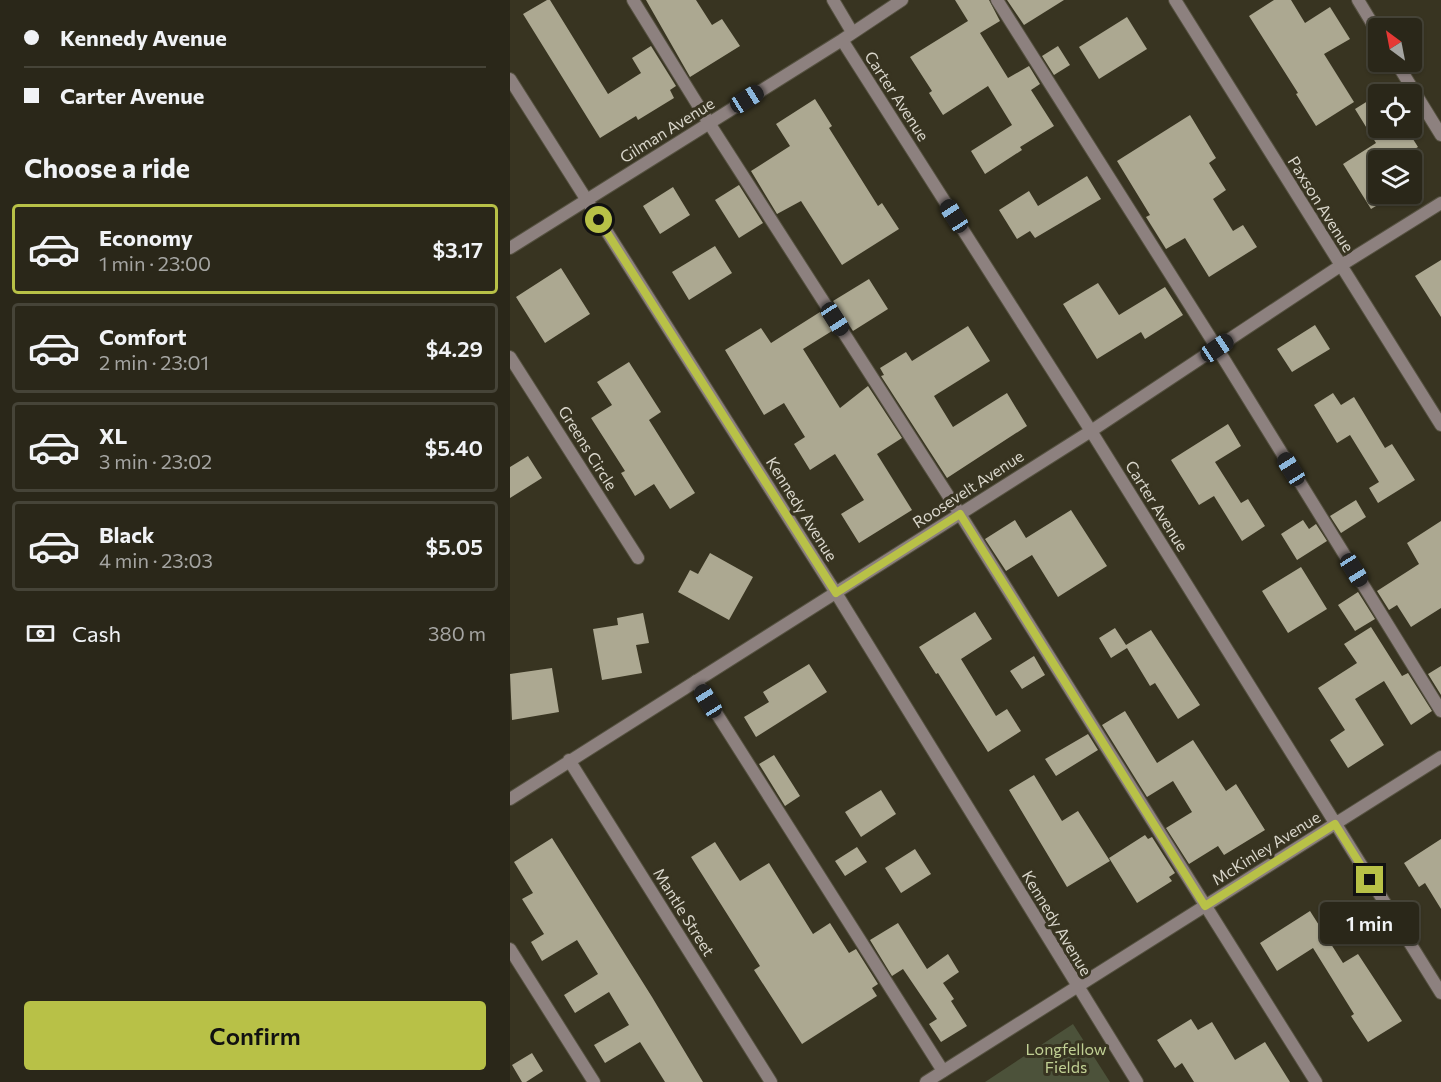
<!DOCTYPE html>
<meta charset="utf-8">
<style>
body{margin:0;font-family:Commissioner,sans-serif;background:#363326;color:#f1f3f6;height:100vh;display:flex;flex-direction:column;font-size:22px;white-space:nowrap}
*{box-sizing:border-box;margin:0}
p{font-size:20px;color:#a5a5a2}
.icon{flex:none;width:33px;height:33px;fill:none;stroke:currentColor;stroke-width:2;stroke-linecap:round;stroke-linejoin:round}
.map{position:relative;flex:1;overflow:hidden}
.panel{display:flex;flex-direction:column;background:#2a2719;width:510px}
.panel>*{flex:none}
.guide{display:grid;align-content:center;height:132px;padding:0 24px;background:#2a2719}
.needle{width:39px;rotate:328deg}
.controls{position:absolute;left:858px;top:18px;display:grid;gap:12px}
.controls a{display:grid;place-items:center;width:54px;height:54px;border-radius:6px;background:#2a2719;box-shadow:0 2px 4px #0004,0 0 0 2px #464438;font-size:30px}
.end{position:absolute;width:27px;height:27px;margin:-14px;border:8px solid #b8c147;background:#111;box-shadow:0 0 0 3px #111}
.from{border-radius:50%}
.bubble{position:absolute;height:42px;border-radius:6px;background:#2a2719;box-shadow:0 2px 4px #0004,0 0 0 2px #464438;font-size:20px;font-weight:600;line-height:42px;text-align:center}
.car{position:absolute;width:18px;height:36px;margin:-18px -9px;border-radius:8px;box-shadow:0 0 4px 2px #0007;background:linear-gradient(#222 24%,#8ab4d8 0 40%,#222 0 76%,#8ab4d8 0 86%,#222 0)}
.guide b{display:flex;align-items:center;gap:21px;height:57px;font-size:22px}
.guide b+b{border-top:2px solid #464438}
.guide i{width:15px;height:15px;background:#f1f3f6}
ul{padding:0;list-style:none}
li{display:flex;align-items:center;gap:18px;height:90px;margin:0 12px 9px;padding:0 12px;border:3px solid #464438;border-radius:6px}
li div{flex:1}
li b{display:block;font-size:22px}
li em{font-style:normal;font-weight:600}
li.current{border-color:#b8c147}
li>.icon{width:54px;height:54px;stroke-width:1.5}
h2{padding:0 24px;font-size:27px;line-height:72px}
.pay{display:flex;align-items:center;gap:15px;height:66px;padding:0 24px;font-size:22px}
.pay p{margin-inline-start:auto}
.cta{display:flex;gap:12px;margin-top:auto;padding:12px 24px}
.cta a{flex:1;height:69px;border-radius:6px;background:#b8c147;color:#111;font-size:24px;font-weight:600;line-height:69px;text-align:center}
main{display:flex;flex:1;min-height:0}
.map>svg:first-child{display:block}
</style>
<main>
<section class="panel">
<div class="guide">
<b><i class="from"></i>Kennedy Avenue</b>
<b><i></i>Carter Avenue</b>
</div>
<h2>Choose a ride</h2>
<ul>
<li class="current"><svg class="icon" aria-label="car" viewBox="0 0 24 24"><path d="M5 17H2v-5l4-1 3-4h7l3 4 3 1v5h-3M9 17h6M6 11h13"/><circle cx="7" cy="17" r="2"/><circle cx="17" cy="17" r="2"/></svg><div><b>Economy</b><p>1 min · 23:00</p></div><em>$3.17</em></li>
<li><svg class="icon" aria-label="car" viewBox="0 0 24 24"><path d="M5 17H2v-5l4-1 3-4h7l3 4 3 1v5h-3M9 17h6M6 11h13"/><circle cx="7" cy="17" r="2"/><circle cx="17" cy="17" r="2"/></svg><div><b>Comfort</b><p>2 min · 23:01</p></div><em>$4.29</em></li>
<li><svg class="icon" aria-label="car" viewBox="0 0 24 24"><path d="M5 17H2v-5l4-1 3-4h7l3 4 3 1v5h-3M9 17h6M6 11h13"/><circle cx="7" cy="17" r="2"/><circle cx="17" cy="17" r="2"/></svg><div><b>XL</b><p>3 min · 23:02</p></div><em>$5.40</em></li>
<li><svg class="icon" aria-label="car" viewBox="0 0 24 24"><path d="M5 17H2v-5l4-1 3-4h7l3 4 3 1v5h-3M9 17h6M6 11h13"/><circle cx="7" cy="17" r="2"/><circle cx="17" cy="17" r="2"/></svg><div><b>Black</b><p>4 min · 23:03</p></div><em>$5.05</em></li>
</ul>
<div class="pay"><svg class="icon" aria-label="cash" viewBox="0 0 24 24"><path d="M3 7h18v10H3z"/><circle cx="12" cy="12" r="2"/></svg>Cash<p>380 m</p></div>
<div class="cta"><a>Confirm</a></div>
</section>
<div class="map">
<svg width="931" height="1082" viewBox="0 0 931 1082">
<rect width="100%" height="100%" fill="#383421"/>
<path fill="#4c523a" d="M563,1024L600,1082H475Z"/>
<path fill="#aca891" d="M37,0H40L98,94L131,73L122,58L141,46L166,86L160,90L164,98L128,120L126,116L90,138L13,14Z
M136,0H186L202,25L212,19L230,46L180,77Z
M445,0H479L490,21L470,33L498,78L519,66L530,84L521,90L544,126L510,147L512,150L475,174L461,151L502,125L478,86L433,115L419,93L422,91L400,57L458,21Z
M497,0H554L514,25Z
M764,0H781L795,23L820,7L840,39L814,54L844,102L806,126L786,94L788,93L739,16Z
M617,17L637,49L589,79L569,47Z
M548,46L560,65L544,75L532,56Z
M877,89L880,94H868V128H896L908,147L886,160H868V194H886L861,209L833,164L866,143L845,109Z
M305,99L322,126L319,128L368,206L372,203L389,229L332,265L291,201L267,214L241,171L280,146L266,124Z
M680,115L706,158L699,163L716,190L703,199L723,231L733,225L747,247L699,277L675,238L656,249L636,217L640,215L607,161Z
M577,176L591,199L525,238L520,231L507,239L489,210L519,191L528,206Z
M229,185L253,223L229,238L205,200Z
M163,187L180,215L150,234L133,206Z
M205,246L222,273L179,300L162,272Z
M931,260V317L905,276Z
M51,268L80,314L35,343L6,297Z
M359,279L378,309L343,331L323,301Z
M588,283L609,315L655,287L673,315L635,339L631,332L587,359L553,304Z
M310,312L322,331L293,349L330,408L358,386L392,438L367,454L402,510L349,543L331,514L354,500L325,454L300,470L284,444L295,437L274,403L254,415L215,350L251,328L261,343Z
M805,325L820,349L782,372L767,349Z
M458,326L480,361L424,396L443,427L497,393L517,426L437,478L371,376L374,375L370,368L396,352L402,361Z
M119,362L151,412L139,420L185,493L160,509L144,484L125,496L111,473L115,471L81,418L102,405L87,382Z
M823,393L831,405L844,397L875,448L882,444L905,480L868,503L859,488L869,482L840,435L827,443L804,405Z
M718,424L731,446L705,462L731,503L738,499L755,526L732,541L704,496L689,505L661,460Z
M18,456L32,478L0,498V467Z
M846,500L856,517L831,533L820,516Z
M561,510L597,566L548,597L522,555L496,571L475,539L505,520L516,538Z
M793,520L799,529L806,524L817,541L787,560L771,534Z
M931,521V608L901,627L887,605L879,610L867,591L909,564L897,543Z
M200,553L243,577L219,620L168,592L180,570L188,574Z
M791,567L817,609L778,633L752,591Z
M848,592L865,619L845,631L828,605Z
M465,612L482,639L451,659L486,716L497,709L511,731L478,752L428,673L426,674L409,647Z
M133,613L139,643L126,645L132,673L92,680L83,629L108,625L107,618Z
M861,627L892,676L898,673L922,711L901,725L874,681L845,699L874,745L838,768L820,740L835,730L808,688L847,663L834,644Z
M605,628L616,645L641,630L690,705L668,719L645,683L640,686L617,648L601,658L589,638Z
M524,656L535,675L512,689L500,671Z
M299,664L317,692L246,737L234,717L259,702L253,692Z
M931,666V695L918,674Z
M42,668L49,712L2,720L0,674Z
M615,711L647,763L683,740L716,791L726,784L755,830L714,855L708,846L679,864L656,828L682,812L663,781L637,797L592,725Z
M578,734L588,750L546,776L535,759Z
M264,755L290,796L275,806L249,764Z
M524,775L552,821L568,811L600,861L557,887L499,790Z
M371,790L386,814L351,837L335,812Z
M635,835L638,839L642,837L665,873L659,877L662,881L627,903L599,858Z
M42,838L142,997L193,1082H155L130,1042L95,1063L84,1045L119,1025L99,992L65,1013L54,995L88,974L67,940L32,961L21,942L34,934L12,899L23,893L4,862Z
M931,839V909L915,883L909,887L894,863Z
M205,842L230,881L259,863L303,934L320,923L339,953L346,949L368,984L362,988L367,996L292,1044L244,970L250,966L181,857Z
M347,847L357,862L335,876L325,861Z
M405,849L421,874L391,893L375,868Z
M800,911L833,963L848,954L892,1021L858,1042L841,1016L844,1014L803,948L767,971L750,943Z
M388,923L417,969L438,954L449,972L433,983L444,999L441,1001L457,1026L431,1042L419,1024L427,1019L393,969L382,976L360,940Z
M681,1019L688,1030L702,1022L725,1060L755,1042L780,1082H684L672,1063L665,1068L647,1040Z
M22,1053L33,1071L16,1082H12L2,1065Z"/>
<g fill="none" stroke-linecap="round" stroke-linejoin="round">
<g stroke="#555140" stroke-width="14">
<path id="service" d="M123,0L199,123L450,514L806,1082
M487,0L707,348L931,711
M848,0L868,33
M886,62L931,135
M186,681L433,1071
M0,949L84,1082"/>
</g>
<g stroke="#555140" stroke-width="14">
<path id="minor" d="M323,0L342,32
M665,0L931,425
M332,40L581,431L931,993
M0,79L326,593L627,1082
M0,248L332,40L392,0
M0,357L128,558
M59,760L261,1082
M0,799L581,431L830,266L931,203
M416,1082L931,757"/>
</g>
<use href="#service" stroke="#8d817f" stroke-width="12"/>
<use href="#minor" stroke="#8d817f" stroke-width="12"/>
</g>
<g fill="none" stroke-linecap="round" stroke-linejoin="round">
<path stroke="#b8c147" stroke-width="8" d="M89,220L326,593L450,514L695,906L825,824L860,880"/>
</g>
<g text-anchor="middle" stroke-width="6" stroke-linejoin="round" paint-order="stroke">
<g font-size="16" fill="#d9d6cb" stroke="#383421">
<text transform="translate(387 96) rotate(57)" y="6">Carter Avenue</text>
<text transform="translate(157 130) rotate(-32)" y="6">Gilman Avenue</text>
<text transform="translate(811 204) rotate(58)" y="6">Paxson Avenue</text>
<text transform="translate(78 448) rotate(58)" y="6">Greens Circle</text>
<text transform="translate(458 489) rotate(-33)" y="6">Roosevelt Avenue</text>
<text transform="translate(647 506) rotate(58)" y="6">Carter Avenue</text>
<text transform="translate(292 509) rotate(58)" y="6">Kennedy Avenue</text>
<text transform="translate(756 848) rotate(-32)" y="6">McKinley Avenue</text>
<text transform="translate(174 912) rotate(58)" y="6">Mantle Street</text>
<text transform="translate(547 923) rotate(59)" y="6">Kennedy Avenue</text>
</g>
<g font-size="16" fill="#c1d094" stroke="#383421">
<text x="556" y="1055">Longfellow<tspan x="556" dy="18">Fields</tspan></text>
</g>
</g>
</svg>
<div class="controls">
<a><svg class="needle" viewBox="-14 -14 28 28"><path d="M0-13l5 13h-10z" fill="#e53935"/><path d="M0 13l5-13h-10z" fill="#a5a5a2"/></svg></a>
<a><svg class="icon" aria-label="locate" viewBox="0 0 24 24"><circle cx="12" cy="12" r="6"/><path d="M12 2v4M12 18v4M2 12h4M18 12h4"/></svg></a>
<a><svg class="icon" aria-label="layers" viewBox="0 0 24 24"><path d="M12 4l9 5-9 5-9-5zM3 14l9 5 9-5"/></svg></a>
</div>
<i class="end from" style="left:89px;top:220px"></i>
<i class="end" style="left:860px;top:880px"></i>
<div class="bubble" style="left:810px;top:902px;width:99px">1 min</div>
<i class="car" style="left:237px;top:99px;rotate:58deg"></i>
<i class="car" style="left:444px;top:216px;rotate:327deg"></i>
<i class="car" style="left:325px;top:319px;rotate:147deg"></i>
<i class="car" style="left:707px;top:348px;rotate:56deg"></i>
<i class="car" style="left:781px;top:469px;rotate:328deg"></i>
<i class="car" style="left:844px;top:570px;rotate:148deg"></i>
<i class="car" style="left:198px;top:701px;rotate:328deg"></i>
</div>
</main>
